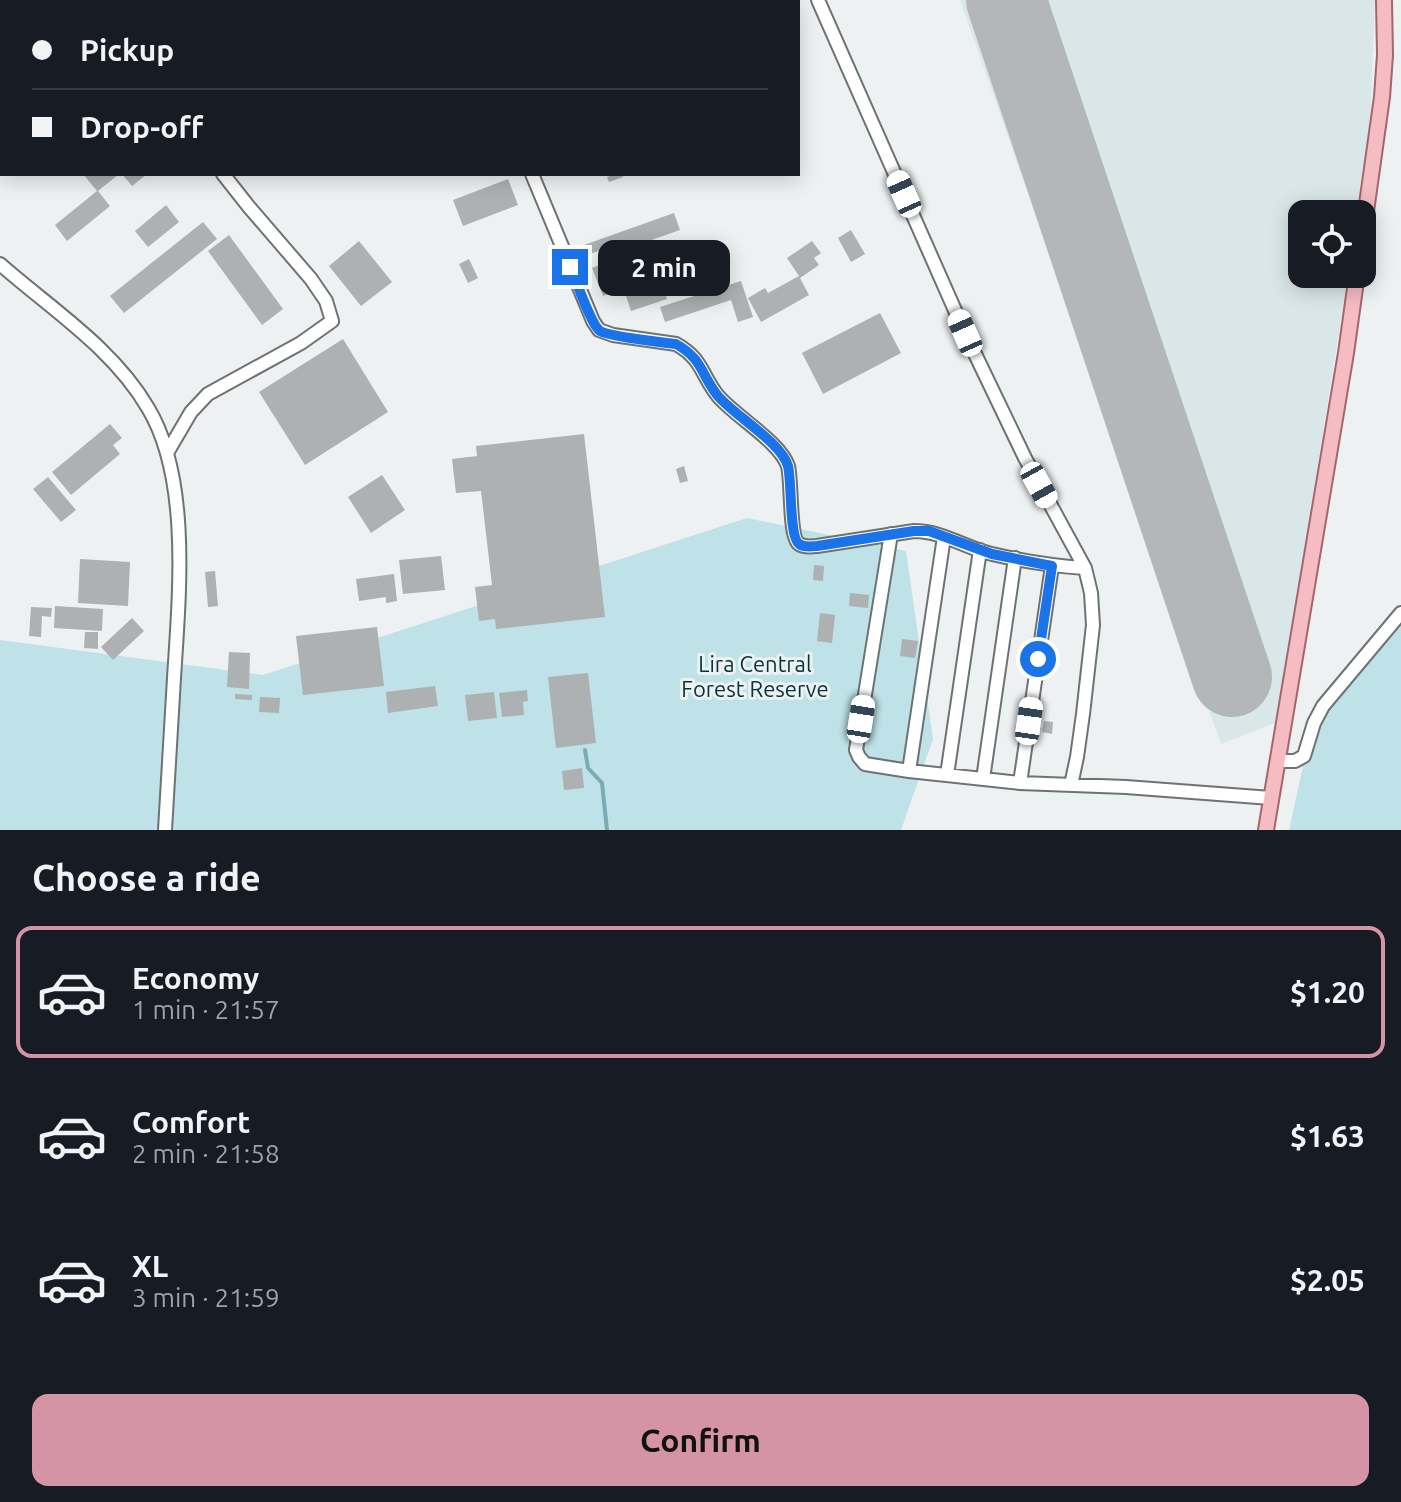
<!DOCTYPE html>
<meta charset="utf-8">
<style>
body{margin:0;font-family:Ubuntu,sans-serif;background:#242831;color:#f1f3f6;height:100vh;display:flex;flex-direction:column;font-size:30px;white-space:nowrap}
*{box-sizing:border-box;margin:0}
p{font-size:26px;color:#9ea1a6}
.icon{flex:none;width:44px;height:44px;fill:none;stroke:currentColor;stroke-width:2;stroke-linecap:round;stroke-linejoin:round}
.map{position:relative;height:830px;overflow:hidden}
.side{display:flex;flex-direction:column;background:#171b24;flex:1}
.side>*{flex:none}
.banner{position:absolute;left:0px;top:0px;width:800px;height:176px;box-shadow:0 4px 20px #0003;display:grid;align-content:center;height:176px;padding:0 32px;background:#171b24}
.fabs{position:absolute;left:1288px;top:200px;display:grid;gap:16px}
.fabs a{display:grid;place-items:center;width:88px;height:88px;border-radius:16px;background:#171b24;box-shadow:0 4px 20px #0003;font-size:40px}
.end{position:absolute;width:36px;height:36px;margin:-18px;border:10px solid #1a73e8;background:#fff;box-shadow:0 0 0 4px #fff}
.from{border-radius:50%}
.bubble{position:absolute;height:56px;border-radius:16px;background:#171b24;box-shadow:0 4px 20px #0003;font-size:26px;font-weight:700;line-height:56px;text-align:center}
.car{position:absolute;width:24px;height:48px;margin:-24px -12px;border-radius:10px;box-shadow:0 0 6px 2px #0007;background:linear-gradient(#fff 24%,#345 0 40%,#fff 0 76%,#345 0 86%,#fff 0)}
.banner b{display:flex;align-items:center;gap:28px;height:76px;font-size:30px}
.banner b+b{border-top:2px solid #363941}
.banner i{width:20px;height:20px;background:#f1f3f6}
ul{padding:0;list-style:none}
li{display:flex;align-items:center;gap:24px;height:132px;margin:0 16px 12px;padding:0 16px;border:4px solid transparent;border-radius:16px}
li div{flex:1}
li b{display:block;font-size:30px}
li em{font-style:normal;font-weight:700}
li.active{border-color:#d594a6}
li>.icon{width:72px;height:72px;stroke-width:1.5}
h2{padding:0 32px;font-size:36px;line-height:96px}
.button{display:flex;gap:16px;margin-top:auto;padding:16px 32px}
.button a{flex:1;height:92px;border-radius:16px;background:#d594a6;color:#111;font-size:32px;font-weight:700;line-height:92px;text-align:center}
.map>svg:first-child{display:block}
</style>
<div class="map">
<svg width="1401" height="830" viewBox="0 0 1401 830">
<rect width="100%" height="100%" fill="#edf1f1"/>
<path fill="#dae7e9" d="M960,0H1375L1370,131L1357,214H1302V274H1348L1277,722L1221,744Z"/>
<path fill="#bee2e7" d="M747,518L906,551L933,739L901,830H0V640L263,675Z
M1401,624V830H1289L1310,734Z"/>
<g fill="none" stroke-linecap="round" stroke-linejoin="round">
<path stroke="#7aabb2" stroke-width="4" d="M585,750L588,768L602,783L607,830"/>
<path stroke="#b4b7b7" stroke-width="80" d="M1006,0L1232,677"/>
</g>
<path fill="#adb1b1" d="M83,174H119L98,191L110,206L67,241L55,225L97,191Z
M122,174H147L132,186Z
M616,174H622L623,177L609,182L607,177Z
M508,179L518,205L463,226L453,200Z
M166,205L179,222L148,247L135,231Z
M674,213L680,230L609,255L607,248L587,255L584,245Z
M203,222L217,239L124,313L110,296Z
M851,230L865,254L851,262L838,238Z
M229,235L283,309L262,325L208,251Z
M359,241L392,282L361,306L329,266Z
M812,241L821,253L814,258L819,265L800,278L809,295L761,322L748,298L765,288L768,293L799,276L787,258Z
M469,259L478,278L468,283L459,264Z
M611,260L622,289L603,296L592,268Z
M661,281L667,299L631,311L625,293Z
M741,281L753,317L738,322L731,300L665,322L660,307Z
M880,313L901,353L823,394L802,353Z
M343,339L388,412L305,465L259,392Z
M110,424L122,438L113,445L120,454L71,495L52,472Z
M584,434L605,617L496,629L495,619L479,621L475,587L492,585L481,491L456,493L452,459L477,456L476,446Z
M684,466L688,481L680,483L676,469Z
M382,475L405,510L371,533L348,497Z
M48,477L76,510L61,522L33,489Z
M441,556L445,590L403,594L399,560Z
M80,559L130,562L128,606L78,603Z
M814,565L824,566L823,581L813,580Z
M215,571L218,606L208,607L205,572Z
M394,574L397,601L386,603V597L359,601L356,579Z
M850,593L869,595L868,608L849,606Z
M55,606L103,609L102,631L54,628Z
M31,607L52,608L51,617L42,616L41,637L29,636Z
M820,613L835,615L832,643L817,641Z
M132,618L144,631L113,660L101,647Z
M377,627L384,686L303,695L296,636Z
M85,632H98V649L84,648Z
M902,639L918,641L915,658L900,656Z
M229,652L250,653L249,689L227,687Z
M588,673L596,743L556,748L548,677Z
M435,686L438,706L388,713L386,692Z
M527,690L528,701L523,702L524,715L502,717L499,693Z
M494,692L497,718L468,721L465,695Z
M235,694L252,695V700L235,699Z
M260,697L280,698L279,713L259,712Z
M1044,721L1053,722L1052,734L1042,732Z
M582,768L584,788L564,790L562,771Z"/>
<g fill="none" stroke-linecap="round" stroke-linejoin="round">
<g stroke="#6e7272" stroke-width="16">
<path id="minor" d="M78,0L80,2
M382,0L384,2
M818,0L965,333L1025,458L1085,568L1091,593L1093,625L1083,714L1077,757L1071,785
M532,174L593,321L599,330L613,335L676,344C703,359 701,375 718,396C736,417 780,442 788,466C792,482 789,537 799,544C805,548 811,546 817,546L914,531C943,531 965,548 992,554C1022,561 1054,566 1085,568
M0,264C51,309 113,348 148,408C191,479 179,597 174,678C171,728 168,779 165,830
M167,453L191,412L208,394L301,343L332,321L326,301L311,279L249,207L223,174
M891,534L856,750L859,757L865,764L909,771L1020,783L1126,787L1271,798
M1277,761H1295L1304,756L1314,723L1323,706L1401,613
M909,771L944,537
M947,775L980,550
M983,779L1015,558
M1020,783L1052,566"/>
</g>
<g stroke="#a3666d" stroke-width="18">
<path id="major" d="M1362,240L1382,97L1385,55L1384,0
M1266,830L1346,353L1357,274"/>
</g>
<use href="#minor" stroke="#fff" stroke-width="12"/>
<use href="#major" stroke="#f5bcc2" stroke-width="14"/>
</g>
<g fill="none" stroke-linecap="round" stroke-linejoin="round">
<path stroke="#1a73e8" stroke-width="10" d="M570,267C576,279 591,325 600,331C610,337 661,342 676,344C703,359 701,375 718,396C736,417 781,442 788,466C792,482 789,537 799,544C805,548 811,546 817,546L914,531H929L992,554L1052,566L1038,659"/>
</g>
<g text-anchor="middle" stroke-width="6" stroke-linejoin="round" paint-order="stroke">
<g font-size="22" fill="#04353b" stroke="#edf1f1">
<text x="755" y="672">Lira Central<tspan x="755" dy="25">Forest Reserve</tspan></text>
</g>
</g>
</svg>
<div class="fabs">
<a><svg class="icon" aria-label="locate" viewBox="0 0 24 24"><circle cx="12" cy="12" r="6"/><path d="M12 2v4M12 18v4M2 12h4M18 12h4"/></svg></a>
</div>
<i class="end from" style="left:1038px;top:659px"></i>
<i class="end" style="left:570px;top:267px"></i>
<div class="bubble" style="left:598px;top:240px;width:132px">2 min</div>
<i class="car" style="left:904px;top:194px;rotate:336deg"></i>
<i class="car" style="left:965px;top:333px;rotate:336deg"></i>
<i class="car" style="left:1039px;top:485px;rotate:151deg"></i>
<i class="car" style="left:861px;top:719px;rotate:9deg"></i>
<i class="car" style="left:1029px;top:721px;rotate:8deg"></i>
<div class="banner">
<b><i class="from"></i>Pickup</b>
<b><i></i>Drop-off</b>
</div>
</div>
<section class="side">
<h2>Choose a ride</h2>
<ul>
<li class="active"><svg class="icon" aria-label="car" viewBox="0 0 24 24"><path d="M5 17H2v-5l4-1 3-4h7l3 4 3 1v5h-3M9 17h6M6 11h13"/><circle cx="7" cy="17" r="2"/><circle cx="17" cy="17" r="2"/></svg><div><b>Economy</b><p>1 min · 21:57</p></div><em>$1.20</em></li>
<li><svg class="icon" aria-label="car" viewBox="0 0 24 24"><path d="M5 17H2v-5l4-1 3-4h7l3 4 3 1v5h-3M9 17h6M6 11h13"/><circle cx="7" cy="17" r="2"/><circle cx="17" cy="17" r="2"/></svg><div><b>Comfort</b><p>2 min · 21:58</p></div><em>$1.63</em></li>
<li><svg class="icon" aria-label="car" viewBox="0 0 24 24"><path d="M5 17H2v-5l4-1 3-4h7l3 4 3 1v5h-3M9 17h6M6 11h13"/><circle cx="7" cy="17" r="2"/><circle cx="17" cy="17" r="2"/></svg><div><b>XL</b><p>3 min · 21:59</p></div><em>$2.05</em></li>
</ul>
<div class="button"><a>Confirm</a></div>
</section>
